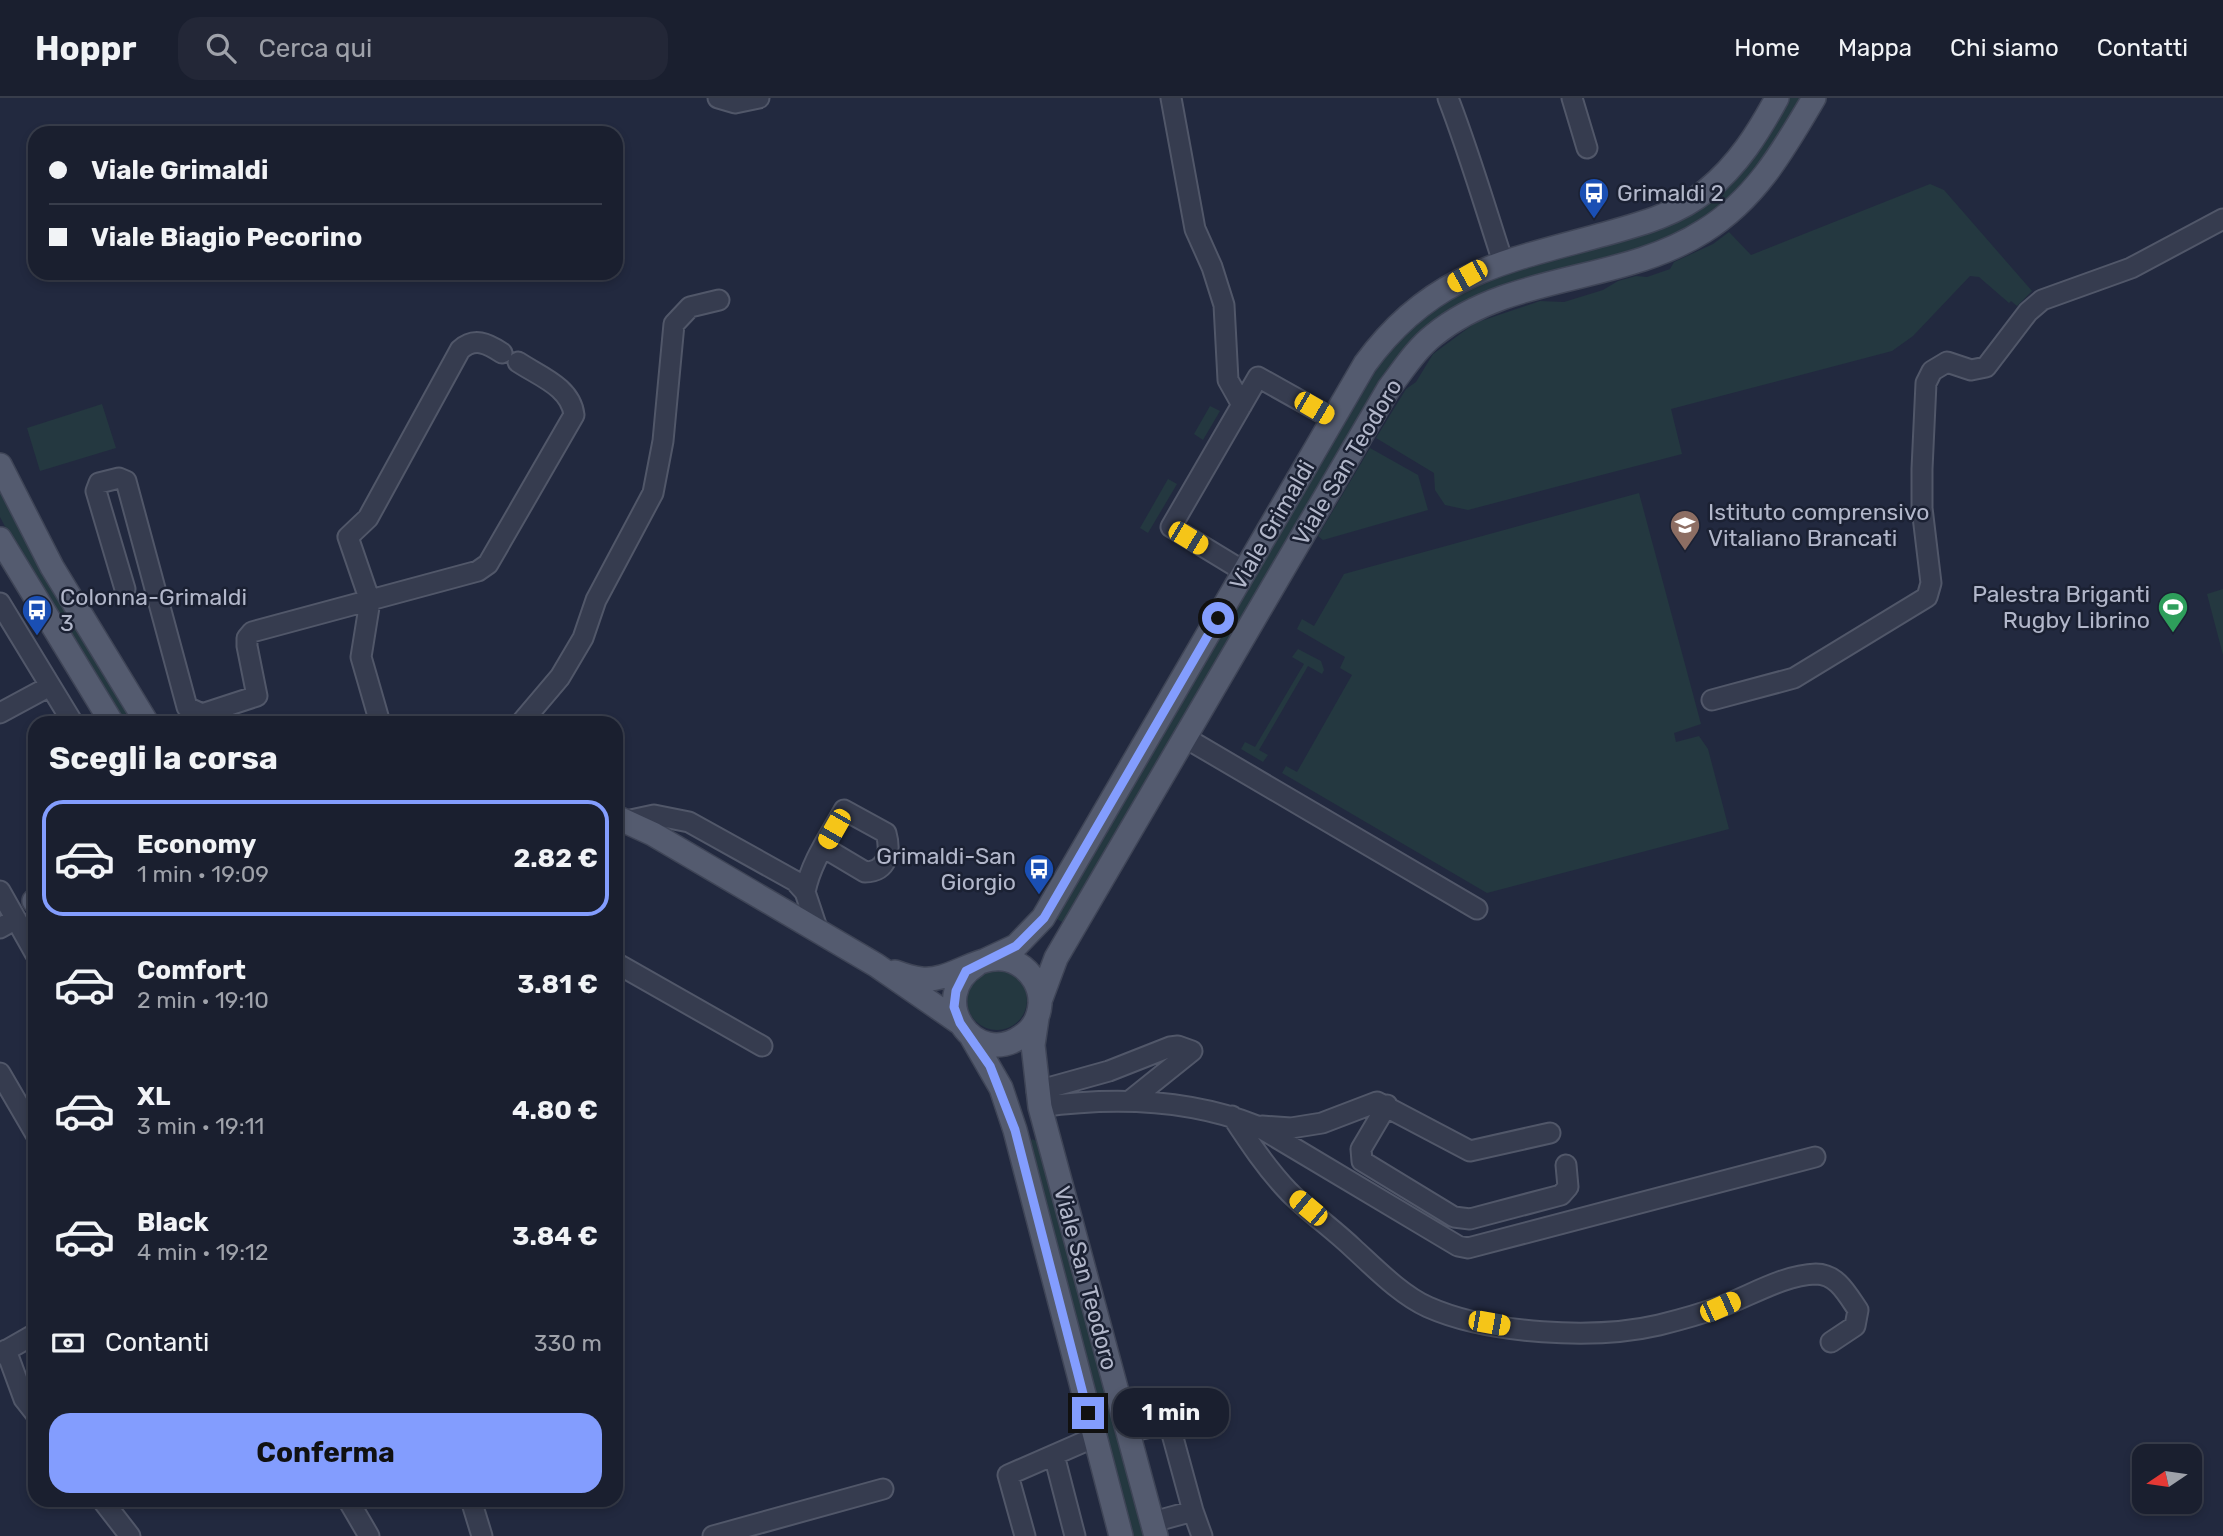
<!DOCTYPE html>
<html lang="it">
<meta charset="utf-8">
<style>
body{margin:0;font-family:Rubik,sans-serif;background:#232737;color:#f1f3f6;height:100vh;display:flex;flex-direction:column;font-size:26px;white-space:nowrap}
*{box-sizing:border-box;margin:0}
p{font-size:23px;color:#9fa2aa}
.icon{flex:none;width:38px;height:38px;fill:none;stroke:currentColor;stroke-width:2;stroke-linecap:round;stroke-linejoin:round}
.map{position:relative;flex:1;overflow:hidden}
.drawer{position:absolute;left:28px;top:618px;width:595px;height:791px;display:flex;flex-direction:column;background:#1a1f2f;border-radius:21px;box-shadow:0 4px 10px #0003,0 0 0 2px #383d4b}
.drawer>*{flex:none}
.guide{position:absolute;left:28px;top:28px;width:595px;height:154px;border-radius:21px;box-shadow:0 4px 10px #0003,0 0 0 2px #383d4b;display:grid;align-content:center;height:154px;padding:0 21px;background:#1a1f2f}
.needle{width:46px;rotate:257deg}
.controls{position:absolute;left:2132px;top:1346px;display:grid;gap:14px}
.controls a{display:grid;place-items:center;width:70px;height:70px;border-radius:14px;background:#1a1f2f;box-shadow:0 4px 10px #0003,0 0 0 2px #383d4b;font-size:35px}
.end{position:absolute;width:32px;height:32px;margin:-16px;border:9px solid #839dfe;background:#111;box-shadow:0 0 0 4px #111}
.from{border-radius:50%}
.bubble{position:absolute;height:49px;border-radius:21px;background:#1a1f2f;box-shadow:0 4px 10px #0003,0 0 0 2px #383d4b;font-size:23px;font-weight:700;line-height:49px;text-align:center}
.car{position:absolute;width:21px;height:42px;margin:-21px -10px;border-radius:9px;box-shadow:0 0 5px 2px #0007;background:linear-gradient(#f5c518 24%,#345 0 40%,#f5c518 0 76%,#345 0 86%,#f5c518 0)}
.guide b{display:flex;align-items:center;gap:24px;height:66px;font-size:26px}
.guide b+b{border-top:2px solid #383d4b}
.guide i{width:18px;height:18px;background:#f1f3f6}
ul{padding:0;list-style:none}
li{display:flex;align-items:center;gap:21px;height:116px;margin:0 14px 10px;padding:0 7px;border:4px solid transparent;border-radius:21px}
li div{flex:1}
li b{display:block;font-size:26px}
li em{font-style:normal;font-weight:700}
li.on{border-color:#839dfe}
li>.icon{width:63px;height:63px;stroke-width:1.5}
h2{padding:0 21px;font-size:32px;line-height:84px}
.pay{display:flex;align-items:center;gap:18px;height:77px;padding:0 21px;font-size:26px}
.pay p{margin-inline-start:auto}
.primary-button{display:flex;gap:14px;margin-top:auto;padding:14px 21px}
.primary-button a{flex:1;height:80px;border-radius:21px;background:#839dfe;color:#111;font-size:28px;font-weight:700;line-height:80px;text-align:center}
header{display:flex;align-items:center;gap:42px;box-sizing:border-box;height:98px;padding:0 35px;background:#1a1f2f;border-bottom:2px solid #383d4b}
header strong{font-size:33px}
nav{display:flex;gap:38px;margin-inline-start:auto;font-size:24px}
.search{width:490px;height:63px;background:#232737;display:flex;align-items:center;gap:18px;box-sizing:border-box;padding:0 24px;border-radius:21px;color:#9fa2aa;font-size:26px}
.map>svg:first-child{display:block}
</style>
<header>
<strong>Hoppr</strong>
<div class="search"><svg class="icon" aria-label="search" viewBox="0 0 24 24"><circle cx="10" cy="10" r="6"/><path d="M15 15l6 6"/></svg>Cerca qui</div>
<nav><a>Home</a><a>Mappa</a><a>Chi siamo</a><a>Contatti</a></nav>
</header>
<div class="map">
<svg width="2223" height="1438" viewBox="0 0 2223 1438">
<rect width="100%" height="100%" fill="#22293f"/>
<path fill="#243840" d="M1789,0H1802C1772,50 1743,103 1688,131C1665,143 1638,150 1613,157C1521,182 1442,197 1383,279L1064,825L1057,821L1056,817L1387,254L1415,224L1472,187L1734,82L1752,62Z
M1930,86L1944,92L2032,193L2017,208L2011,203L2009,205L1979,179L1970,178L1913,238L1892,253L1671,311L1682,356L1468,412L1445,407L1435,392L1434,375L1376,340L1406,291L1416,284L1433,256L1475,225L1540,203L1564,204L1603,192L1618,183L1636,178L1647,179L1670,171L1674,164L1713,146L1729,134L1751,157Z
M102,306L116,350L40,373L27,330Z
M1210,308L1220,313L1203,342L1194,336Z
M1370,350L1418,377L1428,412L1323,442L1318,438Z
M1168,381L1177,386L1148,435L1140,430Z
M0,393L35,461L136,625H123L11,440L0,419Z
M1639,395L1701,626L1674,635L1676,644L1699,638L1708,651L1729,731L1487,795L1282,675L1286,668L1297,674L1352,577L1340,570L1345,559L1297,531L1302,521L1314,528L1344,476Z
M2223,491V557L2207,496Z
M1298,551L1321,563L1324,572L1322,576L1308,568L1259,652L1268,657L1263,664L1241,651L1245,644L1255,649L1304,566L1292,559Z
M967 902a30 30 0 1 1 60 0a30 30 0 1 1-60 0Z
M1032,1041L1038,1044L1143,1438H1133L1029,1046Z"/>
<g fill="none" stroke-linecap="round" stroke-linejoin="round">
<g stroke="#515769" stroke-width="23">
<path id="minor" d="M718,0L735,5L759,0
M1171,0L1195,131L1212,169L1224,207L1228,282L1242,307
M1448,0C1469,54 1485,109 1503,164
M1572,0L1587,50
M1245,474L1171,429L1258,279L1333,321
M125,491L96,393L99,385L119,380L126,383L187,609L202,616L257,598L247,548V540L252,534L478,473L488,466L574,317C571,289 539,278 518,264
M0,505L73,625
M1712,602L1794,580L1927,499L1931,485L1922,410V371L1926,285L1932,273L1947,264L1971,272L1986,269L2028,214L2042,202L2131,170L2223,121
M0,615L50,588
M380,625L361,559L370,503L348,439L368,420L460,252C474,239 487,245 502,255
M521,625L560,579L583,540L596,502L653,395L663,343L674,226L690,209L719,202
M1184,639L1477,811
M626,723L654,717L689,724L795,783L805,794L818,833
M0,793L35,855
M805,794C811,764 829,739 844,712L886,735C891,753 888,774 865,774L823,749
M0,830L16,821
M616,865L762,948
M0,975L35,1035
M1037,993L1109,973L1170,949L1178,948L1192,953L1131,1002
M1387,1007L1361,1051L1362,1063L1454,1119L1470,1121L1561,1097L1568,1089L1566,1067
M1040,1009C1112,999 1189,1001 1257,1028L1458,1148L1468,1150L1815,1059
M1232,1018C1249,1044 1267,1071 1289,1094C1309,1114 1333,1131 1353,1150C1375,1170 1401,1197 1428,1209C1489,1236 1595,1242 1659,1227C1679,1222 1701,1216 1720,1209C1750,1198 1783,1177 1816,1176C1837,1176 1847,1196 1858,1212L1855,1228L1831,1244
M1262,1028L1291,1030L1322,1025L1377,1004L1470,1053L1550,1035
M6,1252L24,1301L35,1315
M0,1256L35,1236
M1128,1334L1169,1325L1193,1413
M1054,1357L1075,1438
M102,1402L130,1438
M348,1402L369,1438
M471,1402L482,1438
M1153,1424L1193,1413L1202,1438
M713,1438L883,1391
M1025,1438L1008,1377L1095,1339"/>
</g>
<g stroke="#3f4557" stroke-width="26">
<path id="major" d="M0,367L52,469L147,625
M0,441L112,625
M616,719L653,736L876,867L960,925
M34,803L35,802
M986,862L1016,848L1043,820L1365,266C1431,175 1504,164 1605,136C1641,126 1678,116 1707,92C1738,67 1758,35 1777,0
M895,874C903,877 912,880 921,881C954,885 986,847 1018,866C1032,874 1041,890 1040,906C1039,919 1033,931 1022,938C975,972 925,900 976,867
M1040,903L1056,860L1389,290C1403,272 1416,251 1434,237C1512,174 1621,186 1704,133C1756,101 1784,51 1814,0
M1037,920L1033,947L1040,1009L1156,1438
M971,938L1001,990L1015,1032L1121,1438"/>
</g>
<use href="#minor" stroke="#363c4f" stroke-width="19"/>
<use href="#major" stroke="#545b6f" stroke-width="23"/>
</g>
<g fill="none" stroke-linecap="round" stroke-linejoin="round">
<path stroke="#839dfe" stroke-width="9" d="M1088,1315L1015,1032L990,968L960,925L954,909L956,893L966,873L1016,848L1044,820L1218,520"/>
</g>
<defs>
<g id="bus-pin" transform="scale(1.575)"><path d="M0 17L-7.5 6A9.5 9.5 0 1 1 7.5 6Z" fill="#1a4fb4" stroke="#1b2133"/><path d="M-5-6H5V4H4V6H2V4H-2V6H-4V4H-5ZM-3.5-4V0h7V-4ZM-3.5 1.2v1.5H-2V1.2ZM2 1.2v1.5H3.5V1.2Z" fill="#fff"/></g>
<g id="school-pin" transform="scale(1.575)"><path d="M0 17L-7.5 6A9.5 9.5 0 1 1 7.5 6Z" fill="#8d6e63" stroke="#1b2133"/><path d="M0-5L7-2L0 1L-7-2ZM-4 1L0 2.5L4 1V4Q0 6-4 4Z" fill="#fff"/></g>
<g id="stadium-pin" transform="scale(1.575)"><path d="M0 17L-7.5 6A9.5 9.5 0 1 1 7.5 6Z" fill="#2e9e5b" stroke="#1b2133"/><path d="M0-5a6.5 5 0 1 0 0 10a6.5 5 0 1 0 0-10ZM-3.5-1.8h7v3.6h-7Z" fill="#fff"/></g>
</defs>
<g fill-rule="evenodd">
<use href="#bus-pin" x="1594" y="95"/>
<use href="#school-pin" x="1685" y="427"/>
<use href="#stadium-pin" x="2173" y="509"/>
<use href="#bus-pin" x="37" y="512"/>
<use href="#bus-pin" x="1039" y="771"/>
</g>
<g text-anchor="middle" stroke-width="5" stroke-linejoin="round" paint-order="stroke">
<g font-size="23" fill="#b2b7ca" stroke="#1b2133" text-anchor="start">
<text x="1617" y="103">Grimaldi 2</text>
<text x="1708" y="422">Istituto comprensivo<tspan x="1708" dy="26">Vitaliano Brancati</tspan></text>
<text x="2150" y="504" text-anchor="end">Palestra Briganti<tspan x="2150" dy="26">Rugby Librino</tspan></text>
<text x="60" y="507">Colonna-Grimaldi<tspan x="60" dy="26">3</tspan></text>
<text x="1016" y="766" text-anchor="end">Grimaldi-San<tspan x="1016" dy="26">Giorgio</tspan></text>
</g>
<g font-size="23" fill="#b2b7ca" stroke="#1b2133">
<text transform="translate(1347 364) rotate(-59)" y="8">Viale San Teodoro</text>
<text transform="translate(1272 427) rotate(-60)" y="8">Viale Grimaldi</text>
<text transform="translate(1086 1180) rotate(75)" y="8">Viale San Teodoro</text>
</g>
</g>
</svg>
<div class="controls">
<a><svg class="needle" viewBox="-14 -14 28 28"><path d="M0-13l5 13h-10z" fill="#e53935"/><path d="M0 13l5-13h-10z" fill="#9fa2aa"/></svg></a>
</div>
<i class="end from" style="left:1218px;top:520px"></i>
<i class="end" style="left:1088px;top:1315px"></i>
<div class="bubble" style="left:1113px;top:1290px;width:116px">1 min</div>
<i class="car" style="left:1467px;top:178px;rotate:241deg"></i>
<i class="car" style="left:1314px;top:310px;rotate:120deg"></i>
<i class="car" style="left:1188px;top:440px;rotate:121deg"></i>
<i class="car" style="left:834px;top:731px;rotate:210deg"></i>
<i class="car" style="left:1308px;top:1110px;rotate:310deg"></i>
<i class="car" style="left:1720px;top:1209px;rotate:66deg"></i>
<i class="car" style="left:1489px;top:1225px;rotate:100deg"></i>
<div class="guide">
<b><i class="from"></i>Viale Grimaldi</b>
<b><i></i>Viale Biagio Pecorino</b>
</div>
<section class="drawer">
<h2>Scegli la corsa</h2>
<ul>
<li class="on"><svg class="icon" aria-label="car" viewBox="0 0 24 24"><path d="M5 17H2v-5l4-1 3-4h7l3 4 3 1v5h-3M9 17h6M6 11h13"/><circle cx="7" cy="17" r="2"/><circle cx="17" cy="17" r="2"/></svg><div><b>Economy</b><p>1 min · 19:09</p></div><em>2.82 €</em></li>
<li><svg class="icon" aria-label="car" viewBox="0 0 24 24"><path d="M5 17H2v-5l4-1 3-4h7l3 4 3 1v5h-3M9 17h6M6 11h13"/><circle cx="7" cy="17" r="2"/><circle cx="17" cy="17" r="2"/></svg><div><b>Comfort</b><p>2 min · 19:10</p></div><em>3.81 €</em></li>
<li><svg class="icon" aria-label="car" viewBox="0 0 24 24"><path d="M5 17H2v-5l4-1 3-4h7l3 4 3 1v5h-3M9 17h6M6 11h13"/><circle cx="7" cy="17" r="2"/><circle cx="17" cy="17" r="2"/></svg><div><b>XL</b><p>3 min · 19:11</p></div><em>4.80 €</em></li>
<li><svg class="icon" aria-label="car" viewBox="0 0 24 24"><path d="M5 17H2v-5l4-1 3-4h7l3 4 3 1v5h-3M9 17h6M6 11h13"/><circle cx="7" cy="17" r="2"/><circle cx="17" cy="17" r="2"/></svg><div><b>Black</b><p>4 min · 19:12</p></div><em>3.84 €</em></li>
</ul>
<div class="pay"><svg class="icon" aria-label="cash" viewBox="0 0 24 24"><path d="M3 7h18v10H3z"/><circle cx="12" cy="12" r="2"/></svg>Contanti<p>330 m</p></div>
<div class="primary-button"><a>Conferma</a></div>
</section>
</div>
